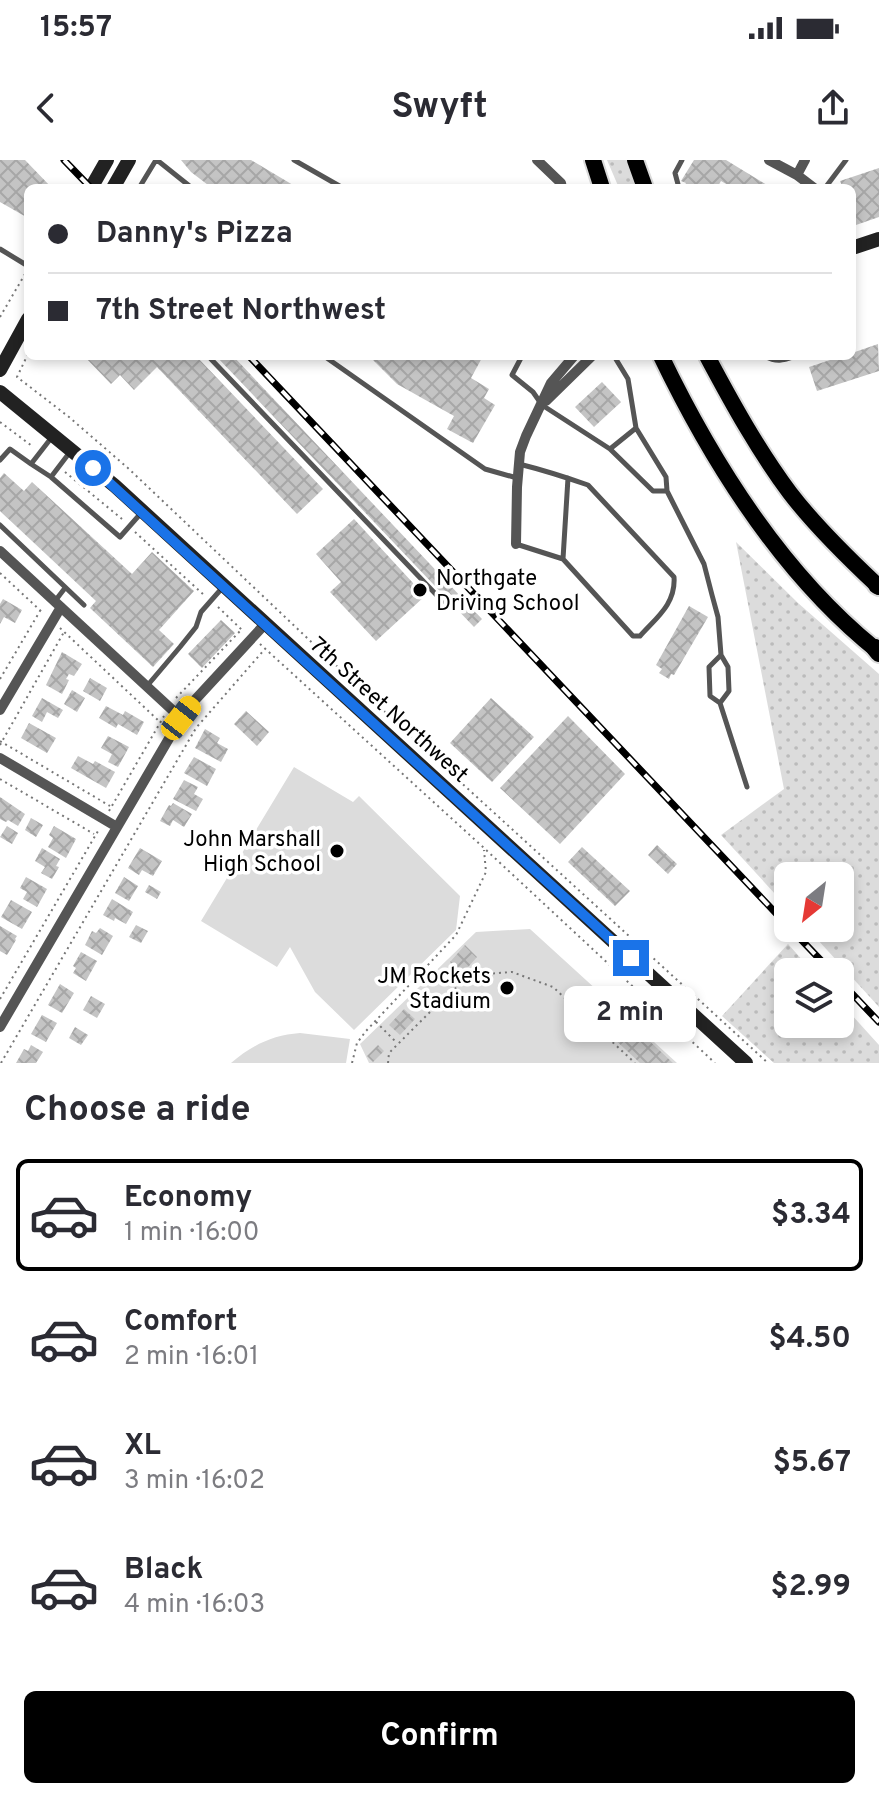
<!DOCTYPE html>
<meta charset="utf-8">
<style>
body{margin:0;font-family:Overpass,sans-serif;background:#f7f7f7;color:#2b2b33;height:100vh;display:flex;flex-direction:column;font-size:30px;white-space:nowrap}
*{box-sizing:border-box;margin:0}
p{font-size:26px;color:#7c7c81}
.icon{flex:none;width:44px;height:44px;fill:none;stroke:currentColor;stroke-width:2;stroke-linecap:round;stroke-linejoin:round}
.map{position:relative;height:903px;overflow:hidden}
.details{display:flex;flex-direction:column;background:#fff;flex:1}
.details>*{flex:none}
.hud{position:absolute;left:24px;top:24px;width:832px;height:176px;border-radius:12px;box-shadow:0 4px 12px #0003;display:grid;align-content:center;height:176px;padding:0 24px;background:#fff}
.needle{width:52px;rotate:210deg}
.controls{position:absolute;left:774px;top:702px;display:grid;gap:16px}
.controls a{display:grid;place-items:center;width:80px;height:80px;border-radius:12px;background:#fff;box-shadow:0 4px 12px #0003;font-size:40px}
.end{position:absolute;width:36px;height:36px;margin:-18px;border:10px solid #1a73e8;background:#fff;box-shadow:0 0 0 4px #fff}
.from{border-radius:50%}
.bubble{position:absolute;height:56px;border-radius:12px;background:#fff;box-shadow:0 4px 12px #0003;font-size:26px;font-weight:700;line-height:56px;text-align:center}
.car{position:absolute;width:24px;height:48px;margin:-24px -12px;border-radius:10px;box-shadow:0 0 6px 2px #0007;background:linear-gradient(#f5c518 24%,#345 0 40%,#f5c518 0 76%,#345 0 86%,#f5c518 0)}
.hud b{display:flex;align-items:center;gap:28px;height:76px;font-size:30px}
.hud b+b{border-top:2px solid #e1e1e2}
.hud i{width:20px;height:20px;background:#2b2b33}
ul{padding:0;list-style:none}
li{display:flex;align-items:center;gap:24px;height:112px;margin:0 16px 12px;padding:0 8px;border:4px solid transparent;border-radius:12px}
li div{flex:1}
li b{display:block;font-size:30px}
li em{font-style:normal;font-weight:700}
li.selected{border-color:#000}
li>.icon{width:72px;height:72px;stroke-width:1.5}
h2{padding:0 24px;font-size:36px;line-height:96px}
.button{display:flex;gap:16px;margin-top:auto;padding:16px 24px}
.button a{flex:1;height:92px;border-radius:12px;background:#000;color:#fff;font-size:32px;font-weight:700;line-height:92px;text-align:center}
.status{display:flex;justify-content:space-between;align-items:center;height:56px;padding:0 40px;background:#fff;direction:ltr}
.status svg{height:22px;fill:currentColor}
header{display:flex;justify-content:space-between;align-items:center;height:104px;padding:0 24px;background:#fff;font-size:36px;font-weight:700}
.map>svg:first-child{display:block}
</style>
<div class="status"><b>15:57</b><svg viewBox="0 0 49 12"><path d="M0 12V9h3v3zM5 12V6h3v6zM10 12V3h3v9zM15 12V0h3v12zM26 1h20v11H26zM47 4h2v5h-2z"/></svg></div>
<header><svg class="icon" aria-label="back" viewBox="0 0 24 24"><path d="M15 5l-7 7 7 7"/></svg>Swyft<svg class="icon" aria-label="share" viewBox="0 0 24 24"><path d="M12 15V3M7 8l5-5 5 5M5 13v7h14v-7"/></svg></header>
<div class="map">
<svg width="879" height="903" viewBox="0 0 879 903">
<defs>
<pattern id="grass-dots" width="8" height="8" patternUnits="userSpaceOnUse" patternTransform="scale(2)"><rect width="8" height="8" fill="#dcdcdc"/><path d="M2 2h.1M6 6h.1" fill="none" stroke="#bbb" stroke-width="1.8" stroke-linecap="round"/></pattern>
<pattern id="building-cross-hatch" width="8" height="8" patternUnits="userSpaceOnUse" patternTransform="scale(2)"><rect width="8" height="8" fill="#c4c4c4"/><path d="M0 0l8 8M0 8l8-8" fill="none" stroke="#a7a7a7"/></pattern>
</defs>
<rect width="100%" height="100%" fill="#fff"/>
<path fill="url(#grass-dots)" d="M607,0H625L636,28H619Z
M736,382L798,443L879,514V847L807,768H840V716H788V748L721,675L784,629Z
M788,784L813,812H788V864H840V842L879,885V903H774L722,856Z"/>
<path fill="#dcdcdc" d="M294,607L353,642L359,636L460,736L456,770L354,870L315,832L290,787L277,807L201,761Z
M530,769L677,903H369L360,884L476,772Z
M300,873L350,879L346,903H231C252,885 273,875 300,873Z"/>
<path fill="url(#building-cross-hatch)" d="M0,0H25L52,28H28V58L0,42Z
M181,0H251L298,28H212L191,12Z
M694,0H726L772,28H733L721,21L717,28H683L686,23L681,21Z
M879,8V57L856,65L852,55V28H843L840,21Z
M878,184L879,211L817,231L809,207L842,196H852V193Z
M84,196H196L323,329L297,354L157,207L134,230L120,215L111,224Z
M216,196H233L482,459L474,467Z
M369,196H483L471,218L489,229L484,238L495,245L473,283L447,269L454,256L397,224Z
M602,222L621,242L594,267L575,247Z
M4,313L24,331L32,322L132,414L152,392L194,431L159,470L174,484L153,507L90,448L96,441L0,351V318Z
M354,359L425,436L376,481L330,432L341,422L316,394Z
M3,439L22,450L15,463L4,457L0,464V444Z
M689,446L708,457L674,515L671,514L669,519L659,513L662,509L656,505Z
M221,460L235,473L202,508L188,494Z
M62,492L82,504L74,516L69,514L66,519L69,520L62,534L46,525Z
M90,518L107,528L100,541L83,531Z
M72,530L85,538L77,552L64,544Z
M42,538L63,550L58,558L47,552L42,562L32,556Z
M491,538L534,577L492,622L450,583Z
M106,546L123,555L125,551L144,562L137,575L118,564L116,568L99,558Z
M246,551L269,572L257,586L234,564Z
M568,556L625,614L560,684L500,628Z
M29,563L56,578L47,593L21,578Z
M205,569L220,578L217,583L228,589L221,602L195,588Z
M108,576L129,587L118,607L108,602L112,594L101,588Z
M78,596L93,604L95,601L115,612L106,628L71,608Z
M194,597L216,609L207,626L184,613Z
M184,620L198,627L194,634L203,639L196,651L173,639Z
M0,637L25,654L18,666L8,660L6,662L0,659Z
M173,643L192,654L184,667L173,660L170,666L160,661L169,645L171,646Z
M31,658L43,665L36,677L25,670Z
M7,666L18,673L12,684L0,677Z
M54,666L76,679L66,698L48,687L53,678L49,675Z
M657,685L677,704L668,714L648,695Z
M582,687L630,731L615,746L568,702Z
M42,688L60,699L56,706L59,707L52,719L41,713L45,707L35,701Z
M140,688L162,701L153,716L142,710L139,715L128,708Z
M26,717L47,729L37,747L23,739L27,732L20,728Z
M124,717L138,726L129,741L115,733Z
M149,725L161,732L157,739L145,732Z
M112,739L133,752L126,764L115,758L114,761L103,755Z
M11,740L32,752L22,769L1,757Z
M136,765L148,771L141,783L129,777Z
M0,766L17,776L15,779L16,780L7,795L0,791Z
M100,768L113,776L102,795L85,785L92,771L96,773Z
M465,785L477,797L462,814L450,802Z
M81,792L97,801L86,821L73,813L76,808L73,806Z
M60,824L74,833L62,853L48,845Z
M91,836L105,844L97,858L83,850Z
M610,844L673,903H640L595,861Z
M404,849L415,859L400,875L389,865Z
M42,855L57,863L46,882L31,874Z
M75,867L88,875L81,885L69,878Z
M31,885L43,892L36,903H16L24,889L28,891Z
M378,885L384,891L373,902L367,896Z"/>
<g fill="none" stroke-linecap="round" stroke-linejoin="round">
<g stroke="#dbdbdb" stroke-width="20">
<path id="primary" d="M593,0L602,28
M635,0L645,28
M661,196C713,304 783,416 879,492
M707,196C732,243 758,290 790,333C816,367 848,398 879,427"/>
</g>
<g stroke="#dbdbdb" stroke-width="22">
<path id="highway" d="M877,425L879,426
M875,488L879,493"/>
</g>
<path stroke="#777" stroke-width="2" stroke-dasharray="2 4" stroke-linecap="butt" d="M0,157L25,114
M28,194L17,217L69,257L129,309L421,586L768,903
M0,262L32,286
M65,312L122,359
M135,372L204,435
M0,413L43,453
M218,447L242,470
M60,468L160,562
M260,484L484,688L715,903
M0,519L40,451
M176,538L241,470
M0,581L110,646
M0,585L64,472
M0,619L94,674
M109,651L164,556
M0,839L98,671
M376,862L397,883
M1,903L196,568L264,490
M352,903L357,883L366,871L456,775L486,712L484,690
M388,903L389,893L450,832L468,820L485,814L512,812L553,827L635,903"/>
<path stroke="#555" stroke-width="5" d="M157,0L192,28
M294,0L343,28
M139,28L156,0
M679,28L675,13L682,0
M825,28L846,0
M0,89L28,106
M208,196L448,447
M324,196L485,309L517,318
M522,196L512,215L533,232L542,245L610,289L636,268
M614,196L628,219L636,268L666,317L667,331L704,404L712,435L718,457L721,495L728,507L729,531L720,543L747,627
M765,196C777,203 784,200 796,196
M52,277L31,304L51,317L120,377L142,352
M610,289L653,331H667
M0,300L10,289L31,304
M519,304C543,310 565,317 588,325L674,417C676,444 656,458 640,476H633L563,399L568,318
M51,317L70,292
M0,365L84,445
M516,384L563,399
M55,441L65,428
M147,526L180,487L196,467L201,452L223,427
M720,543L710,536L709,507L721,495"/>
<path stroke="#555" stroke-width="10" d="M537,0L561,23L562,28
M769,0L797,15L814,28
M797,15L805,0
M546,241L592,196
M516,384L517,327L520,292L526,276L551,223L574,196
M0,391L181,558
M0,550L61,447
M0,598L117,667
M0,867L181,558L194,541L265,464"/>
<path stroke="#222" stroke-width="14" d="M91,28L107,0
M113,28L129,0
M852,88L879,79
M0,210L28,159
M0,232L115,326L746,903"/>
<use href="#primary" stroke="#000" stroke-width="16"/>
<use href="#highway" stroke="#000" stroke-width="18"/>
<g stroke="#000" stroke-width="7">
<path id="rail" d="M64,0L91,28
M249,196L788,766
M790,768L832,812
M840,821L879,862"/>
</g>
<use href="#rail" stroke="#fff" stroke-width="4" stroke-dasharray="12" stroke-linecap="butt"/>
</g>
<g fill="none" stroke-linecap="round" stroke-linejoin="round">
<path stroke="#1a73e8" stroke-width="10" d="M93,308L631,798"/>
</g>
<g fill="#000" stroke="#fff" stroke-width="3">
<circle cx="420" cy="430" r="8"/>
<circle cx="337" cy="691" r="8"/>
<circle cx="507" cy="828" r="8"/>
</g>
<g text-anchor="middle" stroke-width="7" stroke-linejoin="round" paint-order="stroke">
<g font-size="22" fill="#000" stroke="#fff" text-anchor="end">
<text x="436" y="425" text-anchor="start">Northgate<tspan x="436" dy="25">Driving School</tspan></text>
<text x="321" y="686">John Marshall<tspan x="321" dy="25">High School</tspan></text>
<text x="491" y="823">JM Rockets<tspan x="491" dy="25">Stadium</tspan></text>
</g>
<g font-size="22" fill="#000" stroke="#fff">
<text transform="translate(390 549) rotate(42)" y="8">7th Street Northwest</text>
</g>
</g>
</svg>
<div class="controls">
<a><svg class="needle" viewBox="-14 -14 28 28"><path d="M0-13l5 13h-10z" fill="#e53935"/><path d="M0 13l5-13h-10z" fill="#7c7c81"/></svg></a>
<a><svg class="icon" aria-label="layers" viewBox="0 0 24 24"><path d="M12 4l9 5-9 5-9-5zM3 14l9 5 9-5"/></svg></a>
</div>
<i class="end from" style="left:93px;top:308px"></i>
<i class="end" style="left:631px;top:798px"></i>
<div class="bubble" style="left:564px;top:826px;width:132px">2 min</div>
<i class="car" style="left:181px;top:558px;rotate:38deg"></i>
<div class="hud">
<b><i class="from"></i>Danny's Pizza</b>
<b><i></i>7th Street Northwest</b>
</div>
</div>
<section class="details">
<h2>Choose a ride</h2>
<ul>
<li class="selected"><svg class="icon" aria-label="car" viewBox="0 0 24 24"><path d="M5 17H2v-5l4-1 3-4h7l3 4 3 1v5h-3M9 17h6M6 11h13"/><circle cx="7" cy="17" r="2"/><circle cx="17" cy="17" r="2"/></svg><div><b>Economy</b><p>1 min · 16:00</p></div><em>$3.34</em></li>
<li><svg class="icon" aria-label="car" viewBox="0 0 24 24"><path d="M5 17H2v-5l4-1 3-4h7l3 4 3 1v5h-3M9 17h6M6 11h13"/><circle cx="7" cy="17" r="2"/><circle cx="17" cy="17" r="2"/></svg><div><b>Comfort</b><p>2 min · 16:01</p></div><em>$4.50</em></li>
<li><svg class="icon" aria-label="car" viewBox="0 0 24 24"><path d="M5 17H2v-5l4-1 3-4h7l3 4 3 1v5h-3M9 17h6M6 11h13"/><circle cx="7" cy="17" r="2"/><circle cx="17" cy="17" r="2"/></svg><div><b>XL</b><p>3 min · 16:02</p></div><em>$5.67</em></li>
<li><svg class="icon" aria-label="car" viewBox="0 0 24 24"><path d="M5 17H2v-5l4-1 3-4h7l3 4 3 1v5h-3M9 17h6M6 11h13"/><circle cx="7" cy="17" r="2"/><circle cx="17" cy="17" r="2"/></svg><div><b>Black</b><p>4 min · 16:03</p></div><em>$2.99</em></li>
</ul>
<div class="button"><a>Confirm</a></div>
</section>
